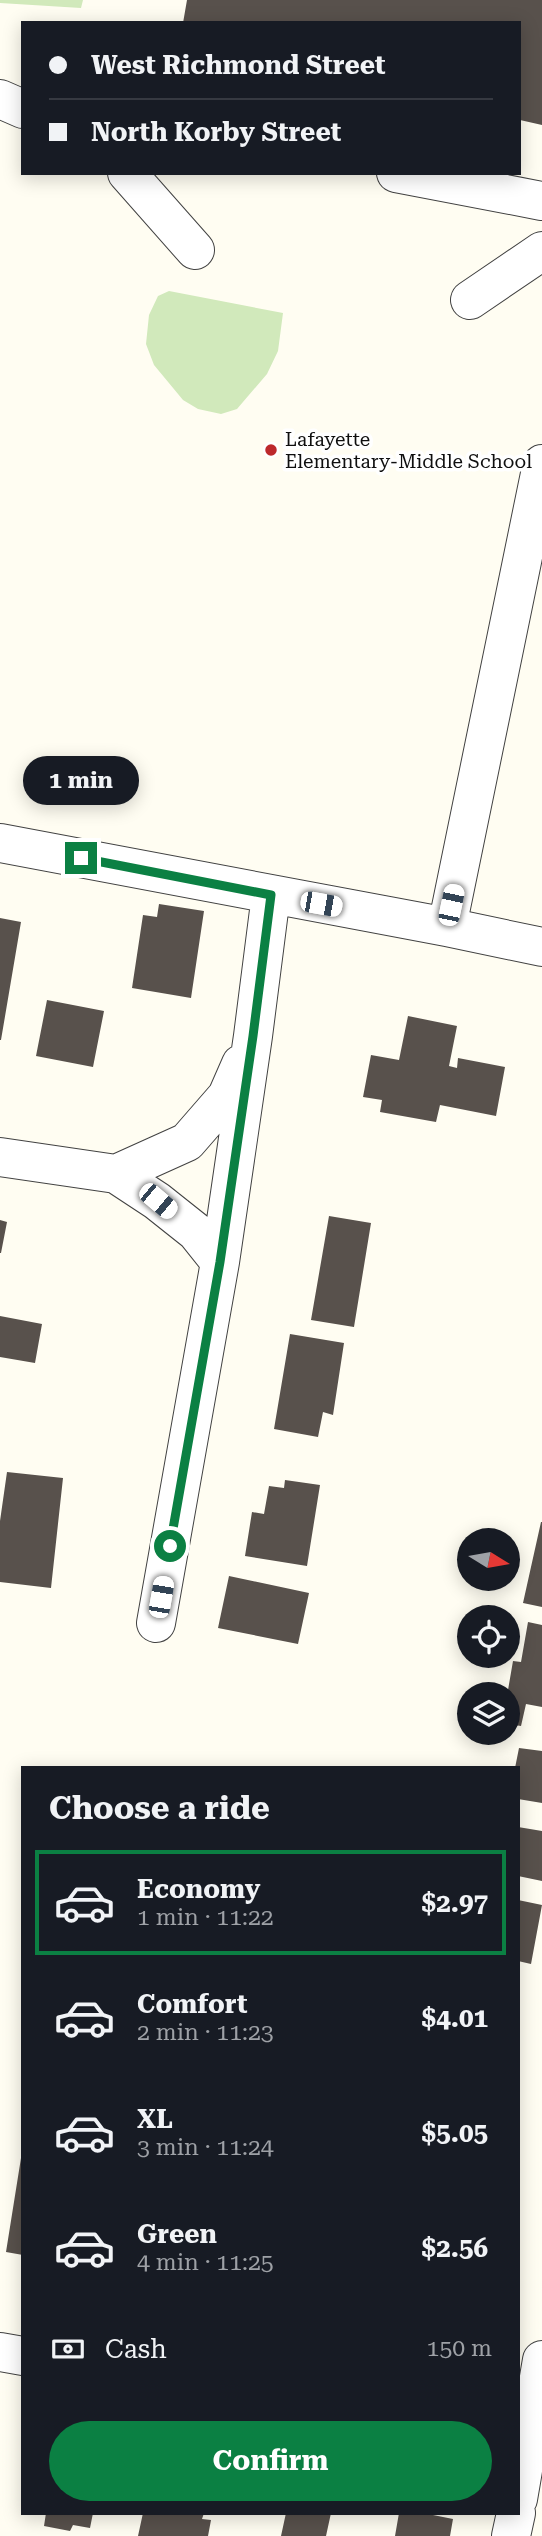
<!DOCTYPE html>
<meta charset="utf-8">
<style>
body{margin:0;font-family:"Roboto Serif",serif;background:#20242c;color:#f1f3f6;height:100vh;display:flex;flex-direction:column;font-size:26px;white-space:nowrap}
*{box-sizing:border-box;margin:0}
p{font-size:23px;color:#9ea1a6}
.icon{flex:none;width:38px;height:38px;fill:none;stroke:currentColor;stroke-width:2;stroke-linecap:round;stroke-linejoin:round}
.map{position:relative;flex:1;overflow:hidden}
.details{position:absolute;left:21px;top:1766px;width:499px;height:749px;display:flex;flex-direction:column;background:#171b24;border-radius:0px;box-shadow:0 4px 18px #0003}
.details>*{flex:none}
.guide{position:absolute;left:21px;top:21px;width:500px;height:154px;border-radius:0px;box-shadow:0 4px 18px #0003;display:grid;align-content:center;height:154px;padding:0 28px;background:#171b24}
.needle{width:46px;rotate:101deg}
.tools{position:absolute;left:457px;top:1528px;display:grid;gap:14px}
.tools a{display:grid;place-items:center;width:63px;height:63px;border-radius:50%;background:#171b24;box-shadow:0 4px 18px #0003;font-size:35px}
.end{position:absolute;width:32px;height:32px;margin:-16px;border:9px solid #0b8043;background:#fff;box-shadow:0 0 0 4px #fff}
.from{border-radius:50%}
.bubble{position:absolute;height:49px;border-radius:24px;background:#171b24;box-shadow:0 4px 18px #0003;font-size:23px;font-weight:700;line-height:49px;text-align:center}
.car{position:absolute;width:21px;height:42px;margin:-21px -10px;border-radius:9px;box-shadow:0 0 5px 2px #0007;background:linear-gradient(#fff 24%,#345 0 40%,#fff 0 76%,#345 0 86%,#fff 0)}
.guide b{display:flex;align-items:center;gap:24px;height:66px;font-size:26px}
.guide b+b{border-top:2px solid #363941}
.guide i{width:18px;height:18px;background:#f1f3f6}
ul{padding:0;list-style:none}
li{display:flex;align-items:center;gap:21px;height:105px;margin:0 14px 10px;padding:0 14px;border:4px solid transparent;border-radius:0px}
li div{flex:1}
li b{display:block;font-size:26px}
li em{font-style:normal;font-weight:700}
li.selected{border-color:#0b8043}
li>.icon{width:63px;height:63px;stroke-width:1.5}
h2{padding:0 28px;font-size:32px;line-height:84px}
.pay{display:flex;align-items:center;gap:18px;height:77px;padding:0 28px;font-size:26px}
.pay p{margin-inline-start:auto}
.cta{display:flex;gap:14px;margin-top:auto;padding:14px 28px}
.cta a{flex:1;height:80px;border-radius:42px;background:#0b8043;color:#fff;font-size:28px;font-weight:700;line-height:80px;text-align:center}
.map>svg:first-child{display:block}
</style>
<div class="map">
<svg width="542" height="2536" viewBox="0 0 542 2536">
<rect width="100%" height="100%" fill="#fffdf2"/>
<path fill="#d1e9bb" d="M0,0H83L81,8L0,3Z
M169,291L283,313L278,351L267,374L237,409L221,414L198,409L183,400L154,365L146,344L149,315L158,296Z"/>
<path fill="#58514c" d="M187,0H542V125L520,120V23H183Z
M159,904L204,911L191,998L132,988L143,915L157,917Z
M0,918L21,922L1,1040H0Z
M47,1000L104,1011L93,1067L36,1056Z
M408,1016L457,1026L449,1066L457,1068L458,1058L505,1067L496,1116L440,1105L436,1122L380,1112L382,1100L363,1097L371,1055L399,1060Z
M329,1216L371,1223L354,1327L311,1320Z
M0,1220L7,1222L1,1253H0Z
M0,1316L42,1324L35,1363L0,1357Z
M290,1334L344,1343L333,1415L323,1412L318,1437L274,1429Z
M7,1472L63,1478L51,1588L0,1582V1521Z
M285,1480L320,1485L307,1566L245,1556L252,1512L264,1514L269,1486L284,1488Z
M541,1522H542V1607L523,1603Z
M229,1576L309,1593L298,1644L218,1628Z
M528,1622L542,1625V1707L526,1704L521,1726L508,1724V1694H486L487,1686L508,1690L513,1661L521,1662Z
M519,1748L542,1751V1803L518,1799V1768H515Z
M518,1827L542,1831V1881L518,1876Z
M518,1900L542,1905L531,1964L518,1961Z
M21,2158L23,2159V2255L6,2252Z
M46,2513H93L90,2528L73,2525L70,2531L44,2526Z
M143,2513H204L202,2519L211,2520L208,2536H138Z
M286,2513H331L326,2536H281Z
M399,2513H423L453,2519L450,2536H395Z"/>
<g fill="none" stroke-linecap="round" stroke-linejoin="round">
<g stroke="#424242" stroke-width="40">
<path id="minor" d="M0,99L23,109
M127,173L195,250
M396,173L542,201
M470,300L542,251
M0,843L447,927L542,947
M447,927L542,464
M0,1157L116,1174L187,1142L227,1096L241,1064
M116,1174L157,1201L196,1232L220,1262
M156,1623L220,1262L253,1036L271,895
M0,2352L23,2356
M518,2499L542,2360
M511,2536L516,2513"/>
</g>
<use href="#minor" stroke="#fff" stroke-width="38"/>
</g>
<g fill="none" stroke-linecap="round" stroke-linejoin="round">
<path stroke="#0b8043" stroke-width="9" d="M81,858L271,895L253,1036L220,1262L170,1546"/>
</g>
<circle fill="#bd292b" stroke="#fff" stroke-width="2.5" cx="271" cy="450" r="7"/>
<g text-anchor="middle" stroke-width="7" stroke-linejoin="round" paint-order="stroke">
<g font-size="19" fill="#0f0f0f" stroke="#fff" text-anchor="start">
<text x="285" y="446">Lafayette<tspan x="285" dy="22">Elementary-Middle School</tspan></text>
</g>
</g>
</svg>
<div class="tools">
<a><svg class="needle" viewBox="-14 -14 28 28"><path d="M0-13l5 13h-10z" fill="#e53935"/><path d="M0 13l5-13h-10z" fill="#9ea1a6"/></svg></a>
<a><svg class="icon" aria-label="locate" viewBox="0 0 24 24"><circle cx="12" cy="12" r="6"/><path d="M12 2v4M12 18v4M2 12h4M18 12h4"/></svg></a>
<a><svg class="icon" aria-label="layers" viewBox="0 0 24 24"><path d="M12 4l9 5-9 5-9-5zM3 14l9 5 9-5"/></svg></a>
</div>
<i class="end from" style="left:170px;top:1546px"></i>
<i class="end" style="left:81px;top:858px"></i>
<div class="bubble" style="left:23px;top:756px;width:116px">1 min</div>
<i class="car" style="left:321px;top:904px;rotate:100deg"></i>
<i class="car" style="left:451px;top:905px;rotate:12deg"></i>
<i class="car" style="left:158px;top:1201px;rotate:130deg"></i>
<i class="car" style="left:161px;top:1597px;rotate:10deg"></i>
<div class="guide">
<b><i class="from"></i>West Richmond Street</b>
<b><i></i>North Korby Street</b>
</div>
<section class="details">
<h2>Choose a ride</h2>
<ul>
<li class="selected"><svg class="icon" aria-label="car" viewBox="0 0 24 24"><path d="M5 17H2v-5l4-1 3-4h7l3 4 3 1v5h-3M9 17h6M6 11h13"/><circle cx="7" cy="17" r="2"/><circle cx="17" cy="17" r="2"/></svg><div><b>Economy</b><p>1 min · 11:22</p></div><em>$2.97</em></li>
<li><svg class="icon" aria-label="car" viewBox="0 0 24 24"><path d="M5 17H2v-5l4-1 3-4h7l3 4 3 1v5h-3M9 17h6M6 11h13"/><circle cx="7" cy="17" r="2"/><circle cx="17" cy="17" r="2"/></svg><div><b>Comfort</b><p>2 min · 11:23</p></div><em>$4.01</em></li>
<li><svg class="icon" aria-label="car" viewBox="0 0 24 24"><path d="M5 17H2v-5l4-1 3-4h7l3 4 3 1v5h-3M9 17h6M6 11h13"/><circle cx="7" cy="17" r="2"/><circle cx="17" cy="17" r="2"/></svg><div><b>XL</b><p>3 min · 11:24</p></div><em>$5.05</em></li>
<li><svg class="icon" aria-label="car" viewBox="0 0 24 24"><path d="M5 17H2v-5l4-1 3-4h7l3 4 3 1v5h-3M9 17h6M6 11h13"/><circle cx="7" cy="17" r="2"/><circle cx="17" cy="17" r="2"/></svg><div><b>Green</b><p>4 min · 11:25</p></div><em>$2.56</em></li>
</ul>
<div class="pay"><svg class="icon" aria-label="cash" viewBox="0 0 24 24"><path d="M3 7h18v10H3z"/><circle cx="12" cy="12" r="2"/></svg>Cash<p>150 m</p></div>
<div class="cta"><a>Confirm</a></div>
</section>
</div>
